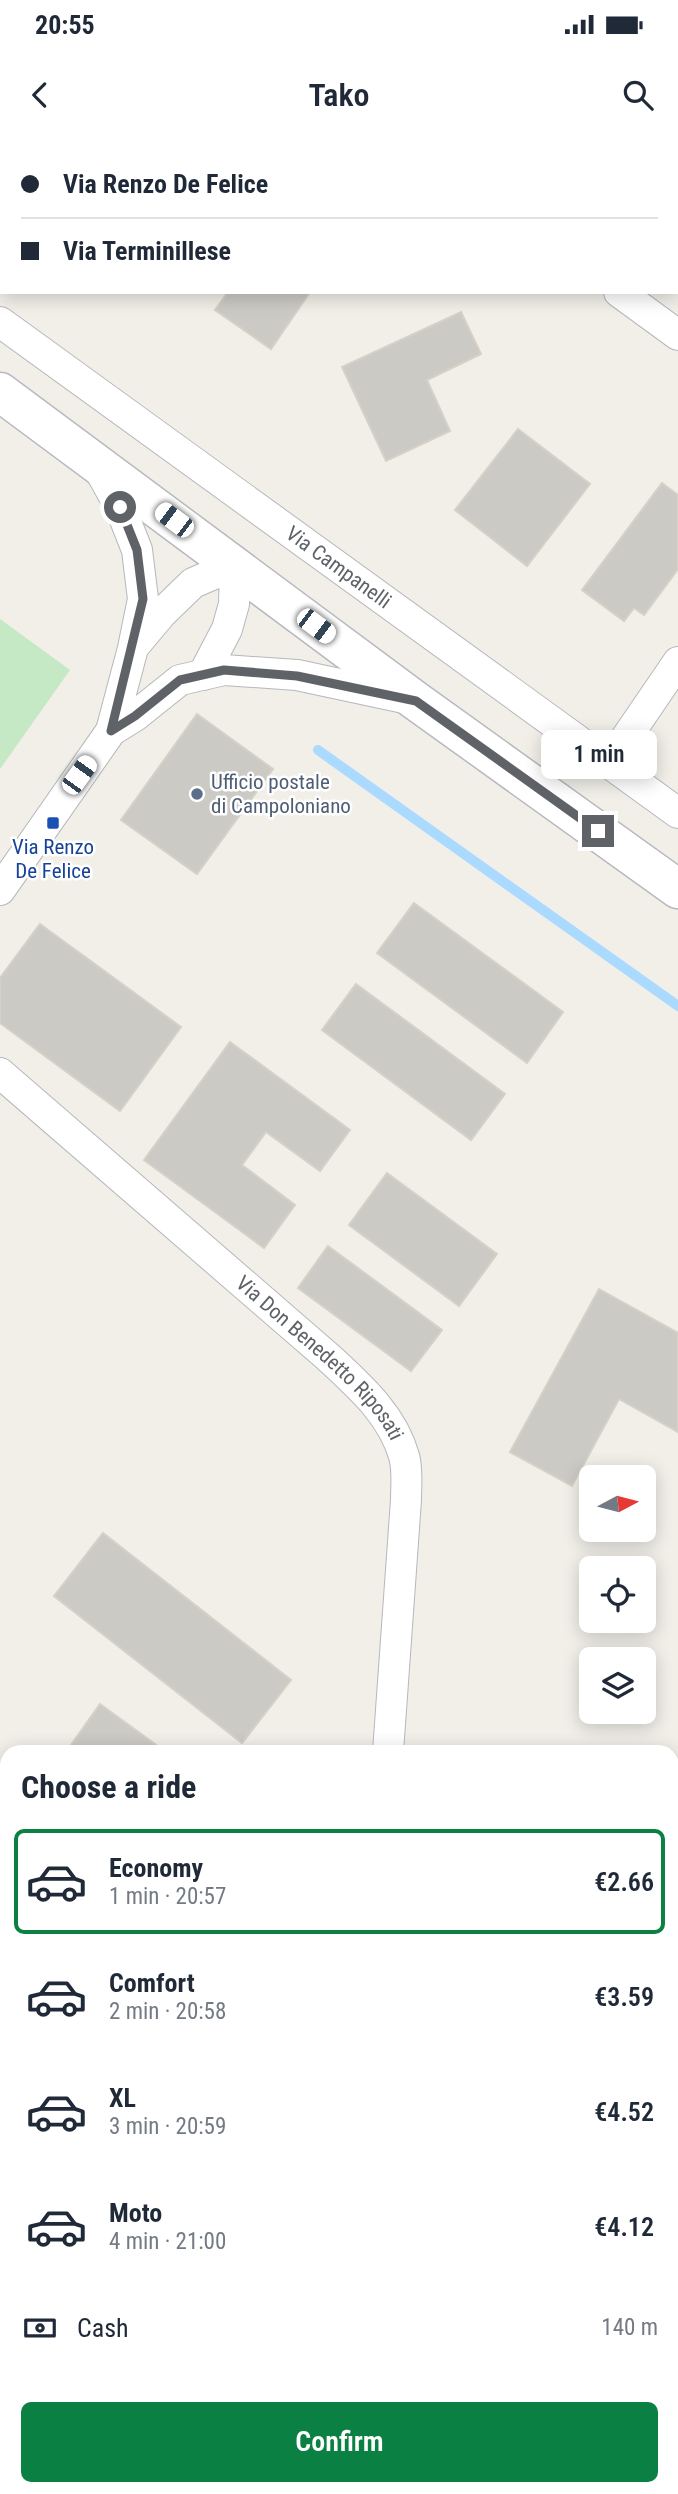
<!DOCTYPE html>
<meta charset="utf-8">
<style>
body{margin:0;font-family:"Roboto Condensed",sans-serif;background:#f6f6f7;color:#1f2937;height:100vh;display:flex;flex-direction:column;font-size:26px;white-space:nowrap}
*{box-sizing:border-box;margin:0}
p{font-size:23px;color:#747a83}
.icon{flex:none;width:38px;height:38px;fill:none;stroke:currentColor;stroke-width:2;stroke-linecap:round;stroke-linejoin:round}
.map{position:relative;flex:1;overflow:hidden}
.sheet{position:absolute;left:0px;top:1605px;width:679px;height:751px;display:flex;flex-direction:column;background:#fff;border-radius:21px 21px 0 0;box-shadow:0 4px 18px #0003}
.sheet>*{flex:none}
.guide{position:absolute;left:0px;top:0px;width:679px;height:154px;box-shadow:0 4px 18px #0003;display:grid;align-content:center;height:154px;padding:0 21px;background:#fff}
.needle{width:46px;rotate:83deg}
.tools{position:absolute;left:579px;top:1325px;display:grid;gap:14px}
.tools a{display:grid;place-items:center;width:77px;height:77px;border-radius:10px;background:#fff;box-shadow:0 4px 18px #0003;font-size:35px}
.end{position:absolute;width:32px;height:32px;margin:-16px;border:9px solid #5f6368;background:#fff;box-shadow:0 0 0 4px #fff}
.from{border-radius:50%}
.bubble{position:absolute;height:49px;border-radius:10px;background:#fff;box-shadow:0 4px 18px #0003;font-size:23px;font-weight:600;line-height:49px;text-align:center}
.car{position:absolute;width:21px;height:42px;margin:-21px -10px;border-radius:9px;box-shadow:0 0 5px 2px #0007;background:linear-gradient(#fff 24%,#345 0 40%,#fff 0 76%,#345 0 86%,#fff 0)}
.guide b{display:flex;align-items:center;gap:24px;height:66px;font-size:26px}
.guide b+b{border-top:2px solid #e0e1e3}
.guide i{width:18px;height:18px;background:#1f2937}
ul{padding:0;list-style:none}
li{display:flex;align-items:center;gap:21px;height:105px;margin:0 14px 10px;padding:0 7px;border:4px solid transparent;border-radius:10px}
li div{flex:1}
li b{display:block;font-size:26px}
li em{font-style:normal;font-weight:600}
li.current{border-color:#0b8043}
li>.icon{width:63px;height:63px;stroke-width:1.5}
h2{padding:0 21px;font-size:32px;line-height:84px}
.pay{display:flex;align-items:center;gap:18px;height:77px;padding:0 21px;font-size:26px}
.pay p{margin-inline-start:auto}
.cta{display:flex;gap:14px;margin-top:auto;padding:14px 21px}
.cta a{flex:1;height:80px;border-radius:10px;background:#0b8043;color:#fff;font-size:28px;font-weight:600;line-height:80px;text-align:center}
.status{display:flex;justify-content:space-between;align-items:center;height:49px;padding:0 35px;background:#fff;direction:ltr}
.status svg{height:19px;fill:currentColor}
header{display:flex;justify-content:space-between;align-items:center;height:91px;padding:0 21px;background:#fff;font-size:32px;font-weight:600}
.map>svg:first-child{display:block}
</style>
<div class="status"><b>20:55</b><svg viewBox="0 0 49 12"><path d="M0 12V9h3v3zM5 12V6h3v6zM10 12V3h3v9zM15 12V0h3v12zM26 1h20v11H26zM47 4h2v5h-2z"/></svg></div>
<header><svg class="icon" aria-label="back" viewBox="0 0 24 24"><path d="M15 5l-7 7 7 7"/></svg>Tako<svg class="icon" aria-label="search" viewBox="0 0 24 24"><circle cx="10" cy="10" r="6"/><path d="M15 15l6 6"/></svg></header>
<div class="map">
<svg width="678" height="2354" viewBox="0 0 678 2354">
<rect width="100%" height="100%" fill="#f1efe8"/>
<path fill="#c5e8c5" d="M0,479L70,530L0,629Z
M0,2141L7,2146V2311L0,2317Z"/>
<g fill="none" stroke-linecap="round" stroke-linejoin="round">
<path stroke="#aadaff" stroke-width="10" d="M318,610L678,866"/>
</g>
<path fill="#cccac5" stroke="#d6d1c6" stroke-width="2" d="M0,0H86L2,2V17Z
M228,152H310L271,209L215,170Z
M461,172L481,214L427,240L450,291L386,321L342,227Z
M518,289L590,344L527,426L455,370Z
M662,343L678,355V429L644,475L634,468L624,481L582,450Z
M197,574L273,629L197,734L121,680Z
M414,763L563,872L527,923L377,813Z
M40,784L181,887L120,971L0,883V838Z
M356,844L505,954L471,1000L322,890Z
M230,902L350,990L320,1031L266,992L242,1025L295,1065L264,1108L144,1020Z
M387,1033L497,1114L459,1166L349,1085Z
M328,1106L442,1190L411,1231L298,1148Z
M599,1149L678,1193V1292L619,1259L572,1346L510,1312Z
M103,1393L291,1540L242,1603L54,1456Z
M100,1564L166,1612H66Z
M7,1756V1819L0,1814V1766Z
M0,1902L7,1907V1972L0,1967Z"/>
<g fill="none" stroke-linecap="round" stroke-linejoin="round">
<g stroke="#b5b8bc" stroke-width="32">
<g id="street">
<path d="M407,0L410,2"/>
<path d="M619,152L678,195"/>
<path id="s1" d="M0,182L678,673"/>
<path d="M135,505L161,474L193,443L235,425L234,464L227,489L203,535"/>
<path d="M111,591L135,576L180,540L224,530L297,535L409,559"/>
<path d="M609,623L678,522"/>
<path d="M0,750L111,591L133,508L143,459L137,410L120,367L99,329"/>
<path id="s2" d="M0,933L328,1217C359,1246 392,1274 404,1316C408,1329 406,1346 406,1360L388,1612"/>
<path d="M0,2106L7,2111"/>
<path d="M672,2145L678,2146"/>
<path d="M0,2346L17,2354"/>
<path d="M47,2354L48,2348"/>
</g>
</g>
<g stroke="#b6babf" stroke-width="41">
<path id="secondary" d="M0,252L416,561L678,749"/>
</g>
<path stroke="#9cc7a9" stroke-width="4.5" stroke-dasharray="7 3.5" stroke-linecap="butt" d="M672,2193L678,2177
M0,2242L6,2234
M582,2354L586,2348"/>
<use href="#street" stroke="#fff" stroke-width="30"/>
<use href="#secondary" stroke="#fff" stroke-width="38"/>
</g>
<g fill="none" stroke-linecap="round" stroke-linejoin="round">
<path stroke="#5f6368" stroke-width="9" d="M120,367L137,410L143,459L111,591L135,576L180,540L224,530L297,536L416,561L598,691"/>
</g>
<circle fill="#5c6f8a" stroke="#fff" stroke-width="2.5" cx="197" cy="654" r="7"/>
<rect fill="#1a4fb4" stroke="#fff" stroke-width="2.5" x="46" y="676" width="14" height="14" rx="3.5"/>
<g text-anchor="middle" stroke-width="5" stroke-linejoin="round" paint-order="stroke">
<g font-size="21" fill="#5f6368" stroke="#fff">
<text dy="7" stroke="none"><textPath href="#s1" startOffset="418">Via Campanelli</textPath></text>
<text dy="7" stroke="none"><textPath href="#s2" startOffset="429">Via Don Benedetto Riposati</textPath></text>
</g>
<g font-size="21" fill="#4e5e75" stroke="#fff" text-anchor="start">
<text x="211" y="649">Ufficio postale<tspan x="211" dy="24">di Campoloniano</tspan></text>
</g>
<g font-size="21" fill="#164399" stroke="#fff">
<text x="53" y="714">Via Renzo<tspan x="53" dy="24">De Felice</tspan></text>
</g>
</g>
</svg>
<div class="tools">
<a><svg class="needle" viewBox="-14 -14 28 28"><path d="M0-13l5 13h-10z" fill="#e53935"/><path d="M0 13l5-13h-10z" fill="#747a83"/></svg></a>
<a><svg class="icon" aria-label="locate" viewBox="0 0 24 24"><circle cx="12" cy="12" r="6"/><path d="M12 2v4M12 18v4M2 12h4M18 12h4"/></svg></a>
<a><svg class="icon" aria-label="layers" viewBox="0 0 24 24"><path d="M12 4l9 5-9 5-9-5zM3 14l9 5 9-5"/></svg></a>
</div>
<i class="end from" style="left:120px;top:367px"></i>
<i class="end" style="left:598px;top:691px"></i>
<div class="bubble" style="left:541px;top:590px;width:116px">1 min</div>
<i class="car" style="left:174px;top:380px;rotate:307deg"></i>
<i class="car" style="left:316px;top:486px;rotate:127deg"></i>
<i class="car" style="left:79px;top:635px;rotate:36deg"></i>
<div class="guide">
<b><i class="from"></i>Via Renzo De Felice</b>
<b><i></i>Via Terminillese</b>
</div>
<section class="sheet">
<h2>Choose a ride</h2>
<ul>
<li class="current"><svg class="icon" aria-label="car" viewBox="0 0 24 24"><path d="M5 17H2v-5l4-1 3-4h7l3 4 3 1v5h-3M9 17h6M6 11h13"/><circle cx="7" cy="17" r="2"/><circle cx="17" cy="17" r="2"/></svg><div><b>Economy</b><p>1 min · 20:57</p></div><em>€2.66</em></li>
<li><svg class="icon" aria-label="car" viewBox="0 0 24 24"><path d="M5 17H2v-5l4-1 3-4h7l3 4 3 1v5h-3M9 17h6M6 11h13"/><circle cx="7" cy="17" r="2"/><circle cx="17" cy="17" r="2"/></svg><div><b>Comfort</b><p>2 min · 20:58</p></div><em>€3.59</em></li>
<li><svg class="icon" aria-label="car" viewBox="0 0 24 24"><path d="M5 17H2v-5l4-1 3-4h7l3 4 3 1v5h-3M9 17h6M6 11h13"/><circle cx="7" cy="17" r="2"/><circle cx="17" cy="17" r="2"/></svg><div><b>XL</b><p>3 min · 20:59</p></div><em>€4.52</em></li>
<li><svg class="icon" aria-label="car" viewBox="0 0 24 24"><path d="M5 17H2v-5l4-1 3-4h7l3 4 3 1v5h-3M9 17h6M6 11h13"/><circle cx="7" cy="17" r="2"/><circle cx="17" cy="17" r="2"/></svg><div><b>Moto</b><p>4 min · 21:00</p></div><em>€4.12</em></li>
</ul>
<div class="pay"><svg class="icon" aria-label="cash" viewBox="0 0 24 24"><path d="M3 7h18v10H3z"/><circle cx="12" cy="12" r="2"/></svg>Cash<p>140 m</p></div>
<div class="cta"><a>Confirm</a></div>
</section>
</div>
